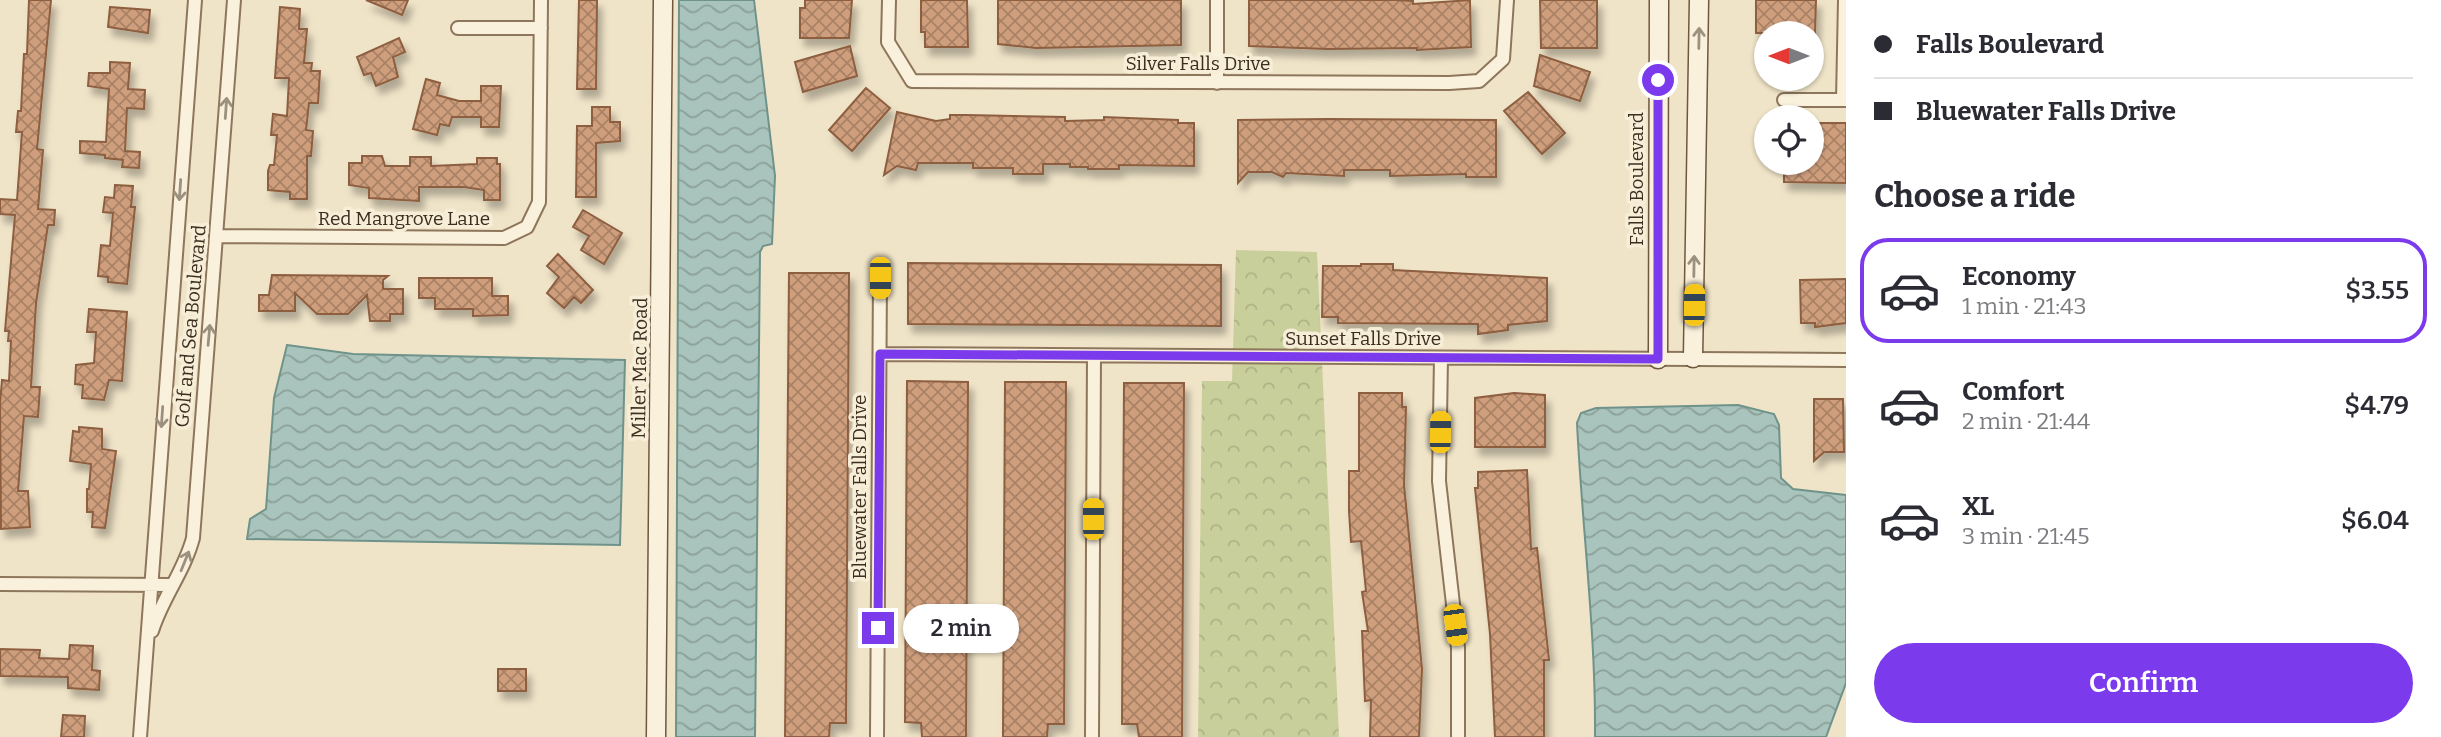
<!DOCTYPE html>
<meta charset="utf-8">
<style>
body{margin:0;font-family:Bitter,serif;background:#f7f7f7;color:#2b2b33;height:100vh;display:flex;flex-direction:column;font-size:26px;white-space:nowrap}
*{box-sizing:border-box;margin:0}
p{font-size:23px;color:#7c7c81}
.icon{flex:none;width:38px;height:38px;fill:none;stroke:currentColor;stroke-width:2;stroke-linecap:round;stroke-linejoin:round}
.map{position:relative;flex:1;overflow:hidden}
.drawer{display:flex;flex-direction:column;background:#fff;width:595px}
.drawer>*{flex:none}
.top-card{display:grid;align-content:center;height:154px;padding:0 28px;background:#fff}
.needle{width:46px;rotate:270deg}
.tools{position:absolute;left:1754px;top:21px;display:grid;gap:14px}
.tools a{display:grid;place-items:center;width:70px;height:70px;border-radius:50%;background:#fff;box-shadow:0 2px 5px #0004;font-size:35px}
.end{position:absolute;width:32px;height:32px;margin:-16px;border:9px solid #7c3aed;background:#fff;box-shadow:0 0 0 4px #fff}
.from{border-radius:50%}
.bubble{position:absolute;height:49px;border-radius:24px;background:#fff;box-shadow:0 2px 5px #0004;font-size:23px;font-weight:600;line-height:49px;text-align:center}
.car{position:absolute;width:21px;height:42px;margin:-21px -10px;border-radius:9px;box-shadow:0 0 5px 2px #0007;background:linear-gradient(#f5c518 24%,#345 0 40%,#f5c518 0 76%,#345 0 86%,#f5c518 0)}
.top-card b{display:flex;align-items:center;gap:24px;height:66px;font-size:26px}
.top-card b+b{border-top:2px solid #e1e1e2}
.top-card i{width:18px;height:18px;background:#2b2b33}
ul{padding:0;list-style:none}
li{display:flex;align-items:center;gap:21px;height:105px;margin:0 14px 10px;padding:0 14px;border:4px solid transparent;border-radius:28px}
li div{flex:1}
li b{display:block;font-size:26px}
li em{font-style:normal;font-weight:600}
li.selected{border-color:#7c3aed}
li>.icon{width:63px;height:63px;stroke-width:1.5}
h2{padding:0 28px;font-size:32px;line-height:84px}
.primary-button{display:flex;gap:14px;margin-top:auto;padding:14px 28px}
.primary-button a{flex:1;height:80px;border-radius:42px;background:#7c3aed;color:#fff;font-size:28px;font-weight:600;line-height:80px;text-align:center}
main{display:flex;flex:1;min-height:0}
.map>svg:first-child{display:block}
</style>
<main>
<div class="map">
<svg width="1846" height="737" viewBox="0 0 1846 737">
<defs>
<pattern id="forest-crowns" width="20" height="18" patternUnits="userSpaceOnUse" patternTransform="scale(1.75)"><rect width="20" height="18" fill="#c9cf9b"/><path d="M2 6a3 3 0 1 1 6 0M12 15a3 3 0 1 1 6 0" fill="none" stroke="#aeb285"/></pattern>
<pattern id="water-waves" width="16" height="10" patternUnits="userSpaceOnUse" patternTransform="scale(1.75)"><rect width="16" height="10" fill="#a9c4bc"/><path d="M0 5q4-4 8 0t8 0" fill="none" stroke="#8ba098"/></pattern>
<pattern id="building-cross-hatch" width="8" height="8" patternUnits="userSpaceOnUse" patternTransform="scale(1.75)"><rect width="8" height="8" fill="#cf9f7d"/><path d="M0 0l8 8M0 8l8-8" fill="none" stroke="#a98266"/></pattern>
<filter id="shadow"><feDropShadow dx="4.5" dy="8" stdDeviation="3.5" flood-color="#0004"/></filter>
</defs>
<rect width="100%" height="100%" fill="#f0e4c8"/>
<path fill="url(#forest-crowns)" d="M1236,250L1317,252L1339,737H1198L1202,381H1232Z"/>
<path fill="url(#water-waves)" stroke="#6f938a" stroke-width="2" d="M679,0H754L775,176L772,244L763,246L760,252L755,737H676Z
M287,345L353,354L625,360L620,545L247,539L250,519L266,509L274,398Z
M1738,405L1774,414L1779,425L1781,478L1793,489L1846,495V683L1826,737H1595C1596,632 1582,528 1577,423L1581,413L1596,408Z"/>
<path fill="url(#building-cross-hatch)" stroke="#8d5f41" stroke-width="2" filter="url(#shadow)" d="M29,0H51L37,149L43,150L38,209L55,210L54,225H48L36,303L31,387H40L38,417L24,416L18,491H28L30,527L1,529L0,403L2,380L9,381L11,341H8L9,331H5L15,215L0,214V199L17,200L22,132H16L18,111H21L24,54H27Z
M366,0H408L402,15Z
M579,0H597L596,89H577Z
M805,0H852L849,38H800V8H805Z
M921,0H967L968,47H925V32H921Z
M998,0H1181V45L1036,48L998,44Z
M1249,0H1395L1413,1V4L1470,0L1471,47L1417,50V48L1327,49L1249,46Z
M1540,0H1597V48H1541Z
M1756,0H1816L1815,33H1756Z
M110,7L150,10L148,33L108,27Z
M280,7L300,9L299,29H307L304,63H312L311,71H320L318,103H309L306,130L313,131L311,156H307V199H290V192L268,190V171L270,165H274L277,135H271L273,114L287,116L289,78H275Z
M399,38L405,52L393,57L398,77L376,86L371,73L364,75L357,57Z
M850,46L857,76L803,92L795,62Z
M1540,55L1590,72L1580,101L1534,86Z
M110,62L130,63L128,89L145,90L144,109L127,108L125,151L140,152L139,168L122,167L123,160L105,158V155L80,153V141L106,142L109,89L88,86L89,73H110Z
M426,79L440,83L437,95L459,101H481V86H501L499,127H481V117H452L449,126L440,124L437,135L413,129Z
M866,88L890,108L852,151L829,130Z
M1528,92L1565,133L1542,154L1504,111Z
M592,107H610V122H620V141L596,143V197H576L577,126H592Z
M897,112L936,121L950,119V115H966L1065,117V121L1104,120V117L1178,120V123H1194V166L1119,165V169H1088V167H1070V164H1043V174H1013V168H973V163H918L916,170L897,166L884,175Z
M1328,119L1496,120V177H1466V174L1390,176V170H1344V176L1286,173L1283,177L1272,172H1248L1238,183V120Z
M1818,123H1846V183L1784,182V163H1811V144L1817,138Z
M362,156H382L385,166H410V157H431V166L477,164V158H497V164H500V200H484V190L464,187H419V201L369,198V188L349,185V163H362Z
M115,185L133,186L131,207H135L127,284L108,282V277L98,276L101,245L110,246L113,213L103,212L105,197L114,198Z
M583,210L622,233L604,264L581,250L589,236L573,227Z
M558,254L593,290L581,303L574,297L564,308L547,293L559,277L547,266Z
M908,263L1221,265V326L908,324Z
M1361,264H1393V270L1547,278V321L1508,325V330L1478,334V324L1338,323V317H1322L1323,266H1361Z
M789,273H849L846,723H830L829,737H785Z
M272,275L388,276L383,280V289H403V314H390V321H370L367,295L348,314H317L295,293V311H259V295H269Z
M419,278H492V296H508V315L473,316V309H435V298H419Z
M1846,279V323L1815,327V323H1801L1800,280Z
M89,309L127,312L122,381L109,380L104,400L82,398L83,385L75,384L76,365L94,363L96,332H87Z
M907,381L968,382L966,737H922L921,723L905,722Z
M1005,382H1066L1064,724H1048L1047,737H1003Z
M1124,383H1184L1182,737H1139L1137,724H1122Z
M1359,393H1402V407H1406L1404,485L1422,669L1419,737H1370L1371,700L1365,701L1362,631H1368L1362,592L1366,591L1361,541L1351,542L1349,511V471H1359Z
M1514,393L1545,395V447H1475V398Z
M1814,399H1843L1844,452H1824L1814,461Z
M79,427L102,429V449L116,451L105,528L92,527L93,512H87V489H89L91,464L70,461L73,431L79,432Z
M1527,470L1531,549L1537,548L1549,660H1544V737H1495L1490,634L1475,488H1478V472Z
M70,645L93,646L92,670L100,671L99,690L68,688V677L0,676V649L40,650L39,658L69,659Z
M498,669H526V691H498Z
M63,715L85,716L84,737H61Z"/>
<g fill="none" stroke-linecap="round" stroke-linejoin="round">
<g stroke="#8d765c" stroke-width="16">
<path id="street" d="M889,0L888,42L912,81L1449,83L1479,81L1503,59L1507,0
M1217,0V83
M458,28H541
M1784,100H1846
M1843,100L1845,0
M217,236L504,238L527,227L539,202L541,0
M880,354L1846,360
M1441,358L1439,481L1458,648V737
M0,584L172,585
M152,631C162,598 184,572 193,538L234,0
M140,737L195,0
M877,737L880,278
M1092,737L1094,356"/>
</g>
<g stroke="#6f573f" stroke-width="21">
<path id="secondary" d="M1693,358L1699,0
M1658,359L1659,0
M656,737L663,0"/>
</g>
<use href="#street" stroke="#faf1dc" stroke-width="12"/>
<use href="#secondary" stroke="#faf1dc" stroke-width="18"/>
</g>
<defs><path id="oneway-shaft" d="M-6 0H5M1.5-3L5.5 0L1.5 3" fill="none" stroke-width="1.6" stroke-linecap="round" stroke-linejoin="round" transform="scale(1.75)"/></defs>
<g stroke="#9c907e">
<use href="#oneway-shaft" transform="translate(1699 38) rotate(-89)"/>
<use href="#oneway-shaft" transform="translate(226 108) rotate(-86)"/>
<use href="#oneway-shaft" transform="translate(180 190) rotate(94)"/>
<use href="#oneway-shaft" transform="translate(1694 266) rotate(-89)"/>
<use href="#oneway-shaft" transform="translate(209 335) rotate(-85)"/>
<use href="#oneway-shaft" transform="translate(162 417) rotate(94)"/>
<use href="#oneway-shaft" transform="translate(185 561) rotate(-68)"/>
</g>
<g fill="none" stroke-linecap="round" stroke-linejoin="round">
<path stroke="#7c3aed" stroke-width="9" d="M878,628L880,354L1658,359V80"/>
</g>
<g text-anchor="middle" stroke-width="7" stroke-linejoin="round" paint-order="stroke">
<g font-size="19" fill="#3d2e20" stroke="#f7eed8">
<text x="1198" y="70">Silver Falls Drive</text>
<text transform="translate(1636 179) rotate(-90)" y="7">Falls Boulevard</text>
<text x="404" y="225">Red Mangrove Lane</text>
<text transform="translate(190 326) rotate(-85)" y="7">Golf and Sea Boulevard</text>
<text x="1363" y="345">Sunset Falls Drive</text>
<text transform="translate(639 368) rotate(-89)" y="7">Miller Mac Road</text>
<text transform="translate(859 487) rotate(-90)" y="7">Bluewater Falls Drive</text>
</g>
</g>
</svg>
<div class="tools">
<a><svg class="needle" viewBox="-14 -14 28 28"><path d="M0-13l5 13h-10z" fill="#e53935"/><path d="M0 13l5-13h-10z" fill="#7c7c81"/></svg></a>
<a><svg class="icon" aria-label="locate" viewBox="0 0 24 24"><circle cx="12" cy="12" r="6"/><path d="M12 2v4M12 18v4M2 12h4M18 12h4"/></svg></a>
</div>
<i class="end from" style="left:1658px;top:80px"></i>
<i class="end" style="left:878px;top:628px"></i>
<div class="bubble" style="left:903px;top:604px;width:116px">2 min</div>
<i class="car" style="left:880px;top:278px;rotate:180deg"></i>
<i class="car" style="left:1694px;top:305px;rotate:1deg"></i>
<i class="car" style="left:1440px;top:432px;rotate:1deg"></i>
<i class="car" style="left:1093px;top:519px;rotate:0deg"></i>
<i class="car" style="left:1455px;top:625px;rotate:172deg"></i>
</div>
<section class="drawer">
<div class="top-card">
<b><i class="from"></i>Falls Boulevard</b>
<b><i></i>Bluewater Falls Drive</b>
</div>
<h2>Choose a ride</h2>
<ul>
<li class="selected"><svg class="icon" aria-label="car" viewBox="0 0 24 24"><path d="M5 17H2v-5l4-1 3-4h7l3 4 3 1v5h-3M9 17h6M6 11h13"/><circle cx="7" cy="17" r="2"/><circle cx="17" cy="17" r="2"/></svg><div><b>Economy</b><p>1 min · 21:43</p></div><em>$3.55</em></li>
<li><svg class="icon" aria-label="car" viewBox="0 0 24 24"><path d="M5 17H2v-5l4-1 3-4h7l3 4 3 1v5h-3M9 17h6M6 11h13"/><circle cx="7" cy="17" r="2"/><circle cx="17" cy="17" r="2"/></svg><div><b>Comfort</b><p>2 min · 21:44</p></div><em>$4.79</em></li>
<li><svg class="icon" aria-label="car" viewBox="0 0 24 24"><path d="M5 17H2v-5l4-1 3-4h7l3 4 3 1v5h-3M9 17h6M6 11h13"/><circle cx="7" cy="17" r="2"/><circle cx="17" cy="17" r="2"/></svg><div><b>XL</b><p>3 min · 21:45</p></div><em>$6.04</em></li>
</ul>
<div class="primary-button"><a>Confirm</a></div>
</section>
</main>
